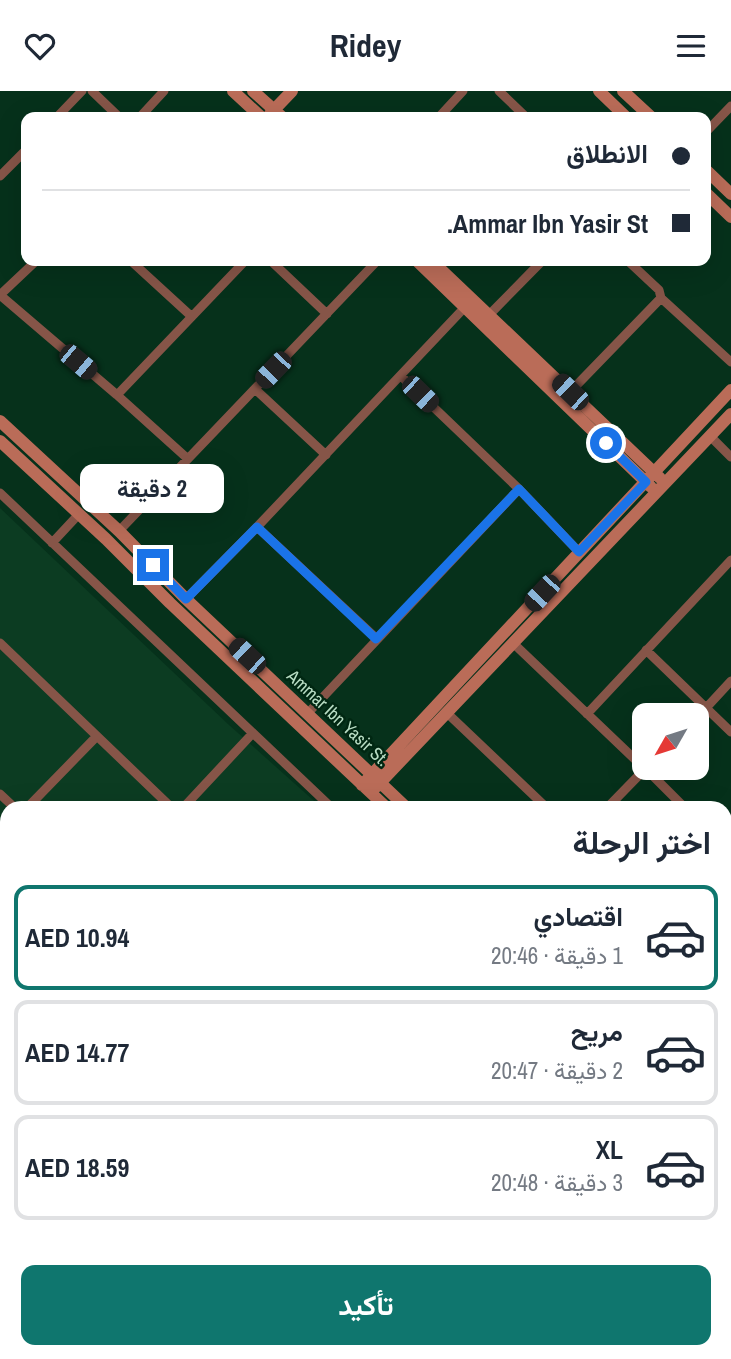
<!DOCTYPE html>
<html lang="ar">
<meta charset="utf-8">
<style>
body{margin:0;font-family:"Archivo Narrow",Vazirmatn,sans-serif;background:#f6f6f7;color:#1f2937;direction:rtl;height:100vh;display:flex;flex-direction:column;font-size:26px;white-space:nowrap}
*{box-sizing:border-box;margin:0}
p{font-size:23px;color:#747a83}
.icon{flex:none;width:38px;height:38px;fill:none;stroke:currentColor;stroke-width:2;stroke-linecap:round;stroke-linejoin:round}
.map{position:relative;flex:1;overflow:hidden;direction:ltr}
.details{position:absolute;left:0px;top:710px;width:732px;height:558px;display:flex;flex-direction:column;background:#fff;border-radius:21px 21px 0 0;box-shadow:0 7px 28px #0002;direction:rtl}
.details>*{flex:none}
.banner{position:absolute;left:21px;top:21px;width:690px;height:154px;border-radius:14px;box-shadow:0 7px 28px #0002;direction:rtl;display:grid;align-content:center;height:154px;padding:0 21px;background:#fff}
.needle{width:46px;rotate:231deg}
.tools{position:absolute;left:632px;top:612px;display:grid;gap:14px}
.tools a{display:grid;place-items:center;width:77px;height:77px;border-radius:14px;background:#fff;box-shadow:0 7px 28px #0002;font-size:35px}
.end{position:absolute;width:32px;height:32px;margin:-16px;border:9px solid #1a73e8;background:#fff;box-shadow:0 0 0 4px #fff}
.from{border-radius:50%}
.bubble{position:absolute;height:49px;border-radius:14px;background:#fff;box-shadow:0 7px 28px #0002;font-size:23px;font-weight:700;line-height:49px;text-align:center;direction:rtl}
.car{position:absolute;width:21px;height:42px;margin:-21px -10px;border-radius:9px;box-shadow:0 0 5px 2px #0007;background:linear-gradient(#222 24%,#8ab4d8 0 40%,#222 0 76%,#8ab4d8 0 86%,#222 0)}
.banner b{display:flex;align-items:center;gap:24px;height:66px;font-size:26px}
.banner b+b{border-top:2px solid #e0e1e3}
.banner i{width:18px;height:18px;background:#1f2937}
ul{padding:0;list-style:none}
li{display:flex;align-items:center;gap:21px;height:105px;margin:0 14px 10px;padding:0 7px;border:4px solid #e0e1e3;border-radius:14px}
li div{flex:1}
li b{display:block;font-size:26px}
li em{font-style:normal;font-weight:700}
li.on{border-color:#0f766e}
li>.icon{width:63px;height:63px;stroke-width:1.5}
h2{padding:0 21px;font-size:32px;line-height:84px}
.action{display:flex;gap:14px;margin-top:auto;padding:14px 21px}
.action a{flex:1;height:80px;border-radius:14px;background:#0f766e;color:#fff;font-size:28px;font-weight:700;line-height:80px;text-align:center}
header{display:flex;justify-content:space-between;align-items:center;height:91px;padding:0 21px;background:#fff;font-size:32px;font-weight:700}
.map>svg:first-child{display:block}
</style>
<header><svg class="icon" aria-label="menu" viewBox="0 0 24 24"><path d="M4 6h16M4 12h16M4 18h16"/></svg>Ridey<svg class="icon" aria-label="heart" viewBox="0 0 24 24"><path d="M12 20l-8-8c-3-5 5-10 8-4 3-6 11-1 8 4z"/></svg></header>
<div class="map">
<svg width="731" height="1268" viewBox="0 0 731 1268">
<rect width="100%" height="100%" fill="#06311b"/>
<path fill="#0c3c22" d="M0,417L229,634L322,717L7,718V1262H724L725,1104L731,1110V1268H0Z"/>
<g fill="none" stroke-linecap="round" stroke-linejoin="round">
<path stroke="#865548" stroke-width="9" d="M92,0L119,26
M499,0L526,26
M57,26L82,0
M140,26L164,0
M439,26L463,0
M705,42L731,15
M0,85L26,59
M36,170L0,204L117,304L188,368
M131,170L191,225
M271,170L327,223
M628,170L659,199L661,207
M489,224L542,170
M401,285L519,398L579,461
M255,298L326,364
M570,301L661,207L731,271
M117,304L245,170
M710,345L731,366
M0,402L333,718
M257,436L377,548
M119,440L377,170
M52,452L79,423
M186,508L257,436L466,215
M0,552L173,718
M513,552L644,677
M646,559L731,641
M706,617L731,590
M308,622L519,398
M447,622L548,718
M587,623L731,469
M645,677L686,718
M0,703L16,718
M26,718L97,645
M182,718L252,643
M606,718L645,678
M0,746L7,738
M724,754L731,761
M724,887L731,893
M0,910L7,903
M0,1068L7,1061
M0,1087L7,1079
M724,1087L731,1093
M724,1182L731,1175
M724,1238L731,1244
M223,1262L230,1268
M412,1262L419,1268
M433,1262L440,1268
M595,1262L602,1268
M179,1268L185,1262
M201,1268L207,1262"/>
<path stroke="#ba6c58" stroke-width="12" d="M233,0L261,26
M253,0L282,26
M599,0L626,26
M623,0L651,26
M270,23L292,0
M705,78L731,103
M705,101L731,126
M417,170L651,396
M432,170L660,387
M0,330L119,440L186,508L408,718
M0,350L106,448L170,512L388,718
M362,694L731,299
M376,696L731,323
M724,1016L731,1022
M724,1035L731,1041"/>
</g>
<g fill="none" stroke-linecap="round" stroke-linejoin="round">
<path stroke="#1a73e8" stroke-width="9" d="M153,474L186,508L257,436L376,548L519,398L579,461L646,391L606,352"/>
</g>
<g text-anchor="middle" stroke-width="5" stroke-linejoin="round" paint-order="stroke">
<g font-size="18" fill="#b8ddc4" stroke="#002712">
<text transform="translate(338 627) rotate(43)" y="6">Ammar Ibn Yasir St.</text>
</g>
</g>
</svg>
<div class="tools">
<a><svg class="needle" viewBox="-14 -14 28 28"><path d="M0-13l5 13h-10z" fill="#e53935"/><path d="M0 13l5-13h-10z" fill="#747a83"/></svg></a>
</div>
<i class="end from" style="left:606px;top:352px"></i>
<i class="end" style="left:153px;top:474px"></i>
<div class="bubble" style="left:80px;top:373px;width:144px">2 دقيقة</div>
<i class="car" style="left:78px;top:271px;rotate:130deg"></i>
<i class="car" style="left:273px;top:279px;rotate:224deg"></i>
<i class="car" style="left:570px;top:301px;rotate:314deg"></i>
<i class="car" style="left:420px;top:303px;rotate:134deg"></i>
<i class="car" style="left:542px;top:502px;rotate:223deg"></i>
<i class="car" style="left:247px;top:565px;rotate:313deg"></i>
<div class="banner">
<b><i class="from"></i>الانطلاق</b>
<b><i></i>Ammar Ibn Yasir St.</b>
</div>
<section class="details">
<h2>اختر الرحلة</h2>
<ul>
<li class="on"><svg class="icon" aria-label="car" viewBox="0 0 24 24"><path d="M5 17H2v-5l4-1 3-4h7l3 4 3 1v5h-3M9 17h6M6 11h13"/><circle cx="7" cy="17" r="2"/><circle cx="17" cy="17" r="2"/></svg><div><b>اقتصادي</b><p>1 دقيقة · 20:46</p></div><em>AED 10.94</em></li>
<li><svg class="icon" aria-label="car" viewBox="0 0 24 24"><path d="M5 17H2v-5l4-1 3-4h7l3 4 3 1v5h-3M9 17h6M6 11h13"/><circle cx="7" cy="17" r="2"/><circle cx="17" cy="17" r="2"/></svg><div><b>مريح</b><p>2 دقيقة · 20:47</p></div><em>AED 14.77</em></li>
<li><svg class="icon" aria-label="car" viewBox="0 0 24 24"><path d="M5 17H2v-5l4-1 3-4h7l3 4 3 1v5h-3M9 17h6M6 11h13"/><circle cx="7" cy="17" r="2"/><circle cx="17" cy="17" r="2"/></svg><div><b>XL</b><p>3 دقيقة · 20:48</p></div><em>AED 18.59</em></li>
</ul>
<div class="action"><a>تأكيد</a></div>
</section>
</div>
